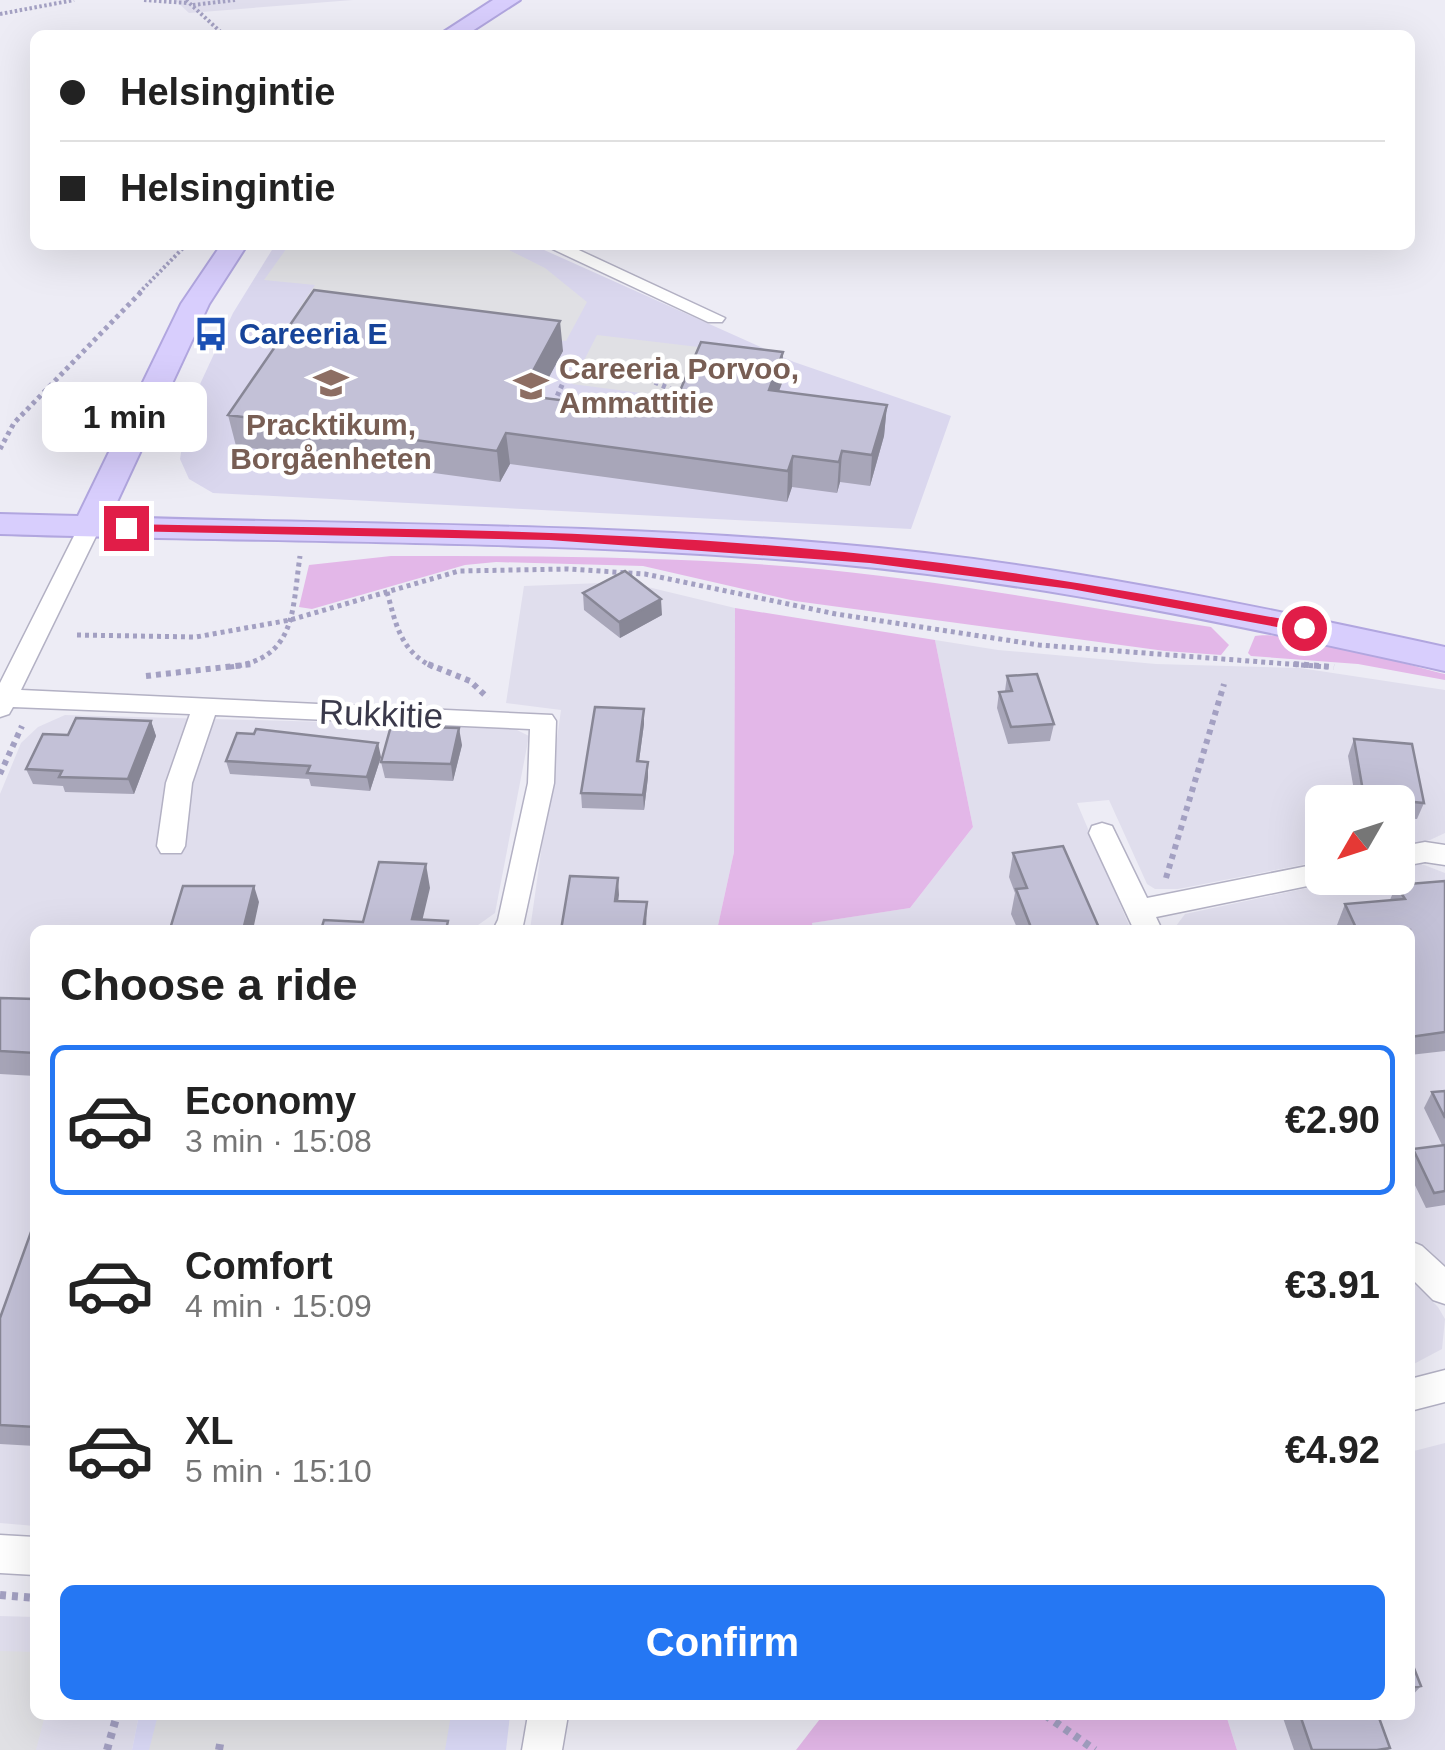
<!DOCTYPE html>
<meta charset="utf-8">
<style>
body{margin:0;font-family:Helvetica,sans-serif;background:#f6f6f6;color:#222;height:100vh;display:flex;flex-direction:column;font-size:38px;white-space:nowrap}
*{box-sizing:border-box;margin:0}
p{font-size:32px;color:#767676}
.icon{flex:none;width:55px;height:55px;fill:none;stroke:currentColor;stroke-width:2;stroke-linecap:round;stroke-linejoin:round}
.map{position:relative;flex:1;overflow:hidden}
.details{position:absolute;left:30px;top:925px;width:1385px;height:795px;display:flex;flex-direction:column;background:#fff;border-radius:15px;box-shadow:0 10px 40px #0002}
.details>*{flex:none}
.top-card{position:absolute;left:30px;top:30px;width:1385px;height:220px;border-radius:15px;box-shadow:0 10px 40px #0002;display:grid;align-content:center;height:220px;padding:0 30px;background:#fff}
.needle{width:65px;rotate:231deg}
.buttons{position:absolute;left:1305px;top:785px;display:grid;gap:20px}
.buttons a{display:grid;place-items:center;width:110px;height:110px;border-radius:15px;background:#fff;box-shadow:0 10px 40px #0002;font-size:50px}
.end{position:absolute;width:45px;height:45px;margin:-22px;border:12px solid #e11d48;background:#fff;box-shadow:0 0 0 5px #fff}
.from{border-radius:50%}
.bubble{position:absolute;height:70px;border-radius:15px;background:#fff;box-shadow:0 10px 40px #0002;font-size:32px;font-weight:700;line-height:70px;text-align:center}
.top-card b{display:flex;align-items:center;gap:35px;height:95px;font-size:38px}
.top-card b+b{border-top:2px solid #e0e0e0}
.top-card i{width:25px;height:25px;background:#222}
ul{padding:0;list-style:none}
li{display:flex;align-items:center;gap:30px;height:150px;margin:0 20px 15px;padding:0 10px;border:5px solid transparent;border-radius:15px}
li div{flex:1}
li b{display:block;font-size:38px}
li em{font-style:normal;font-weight:700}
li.on{border-color:#2577f3}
li>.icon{width:90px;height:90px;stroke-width:1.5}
h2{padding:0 30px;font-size:45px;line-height:120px}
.button{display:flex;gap:20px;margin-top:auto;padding:20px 30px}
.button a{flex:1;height:115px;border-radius:15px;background:#2577f3;color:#fff;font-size:40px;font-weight:700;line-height:115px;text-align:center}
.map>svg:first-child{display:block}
</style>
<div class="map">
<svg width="1445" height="1750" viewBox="0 0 1445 1750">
<rect width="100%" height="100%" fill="#edecf5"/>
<path fill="#e0deed" d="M175,0H353L189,13Z
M627,582L735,608L734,852L717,930H530L561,710L506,703L524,586Z
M935,640L998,650L1156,664L1300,668L1445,690V833L1430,840L1398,847V802H1322V861L1178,889H1155L1147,884L1109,800L1077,803L1131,930H813L811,923L910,908L973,827Z
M65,715L511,727L529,736L495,913L471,930H35V1526L0,1523V794L21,743L38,727Z
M1419,863L1445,873V1269L1410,1236V930H1173L1185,914L1354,878H1398V868Z
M1410,1279L1438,1307L1445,1319L1442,1349L1410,1366Z
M1445,1443V1750H1237L1226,1715H1410V1452Z
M0,1616L35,1617V1715H139L132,1750H0Z"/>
<path fill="#dad9f6" d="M139,1715H510L506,1750H132Z"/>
<path fill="#dad7ee" d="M275,245H533L794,362L951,416L911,529L213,493L189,479L180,459L188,410L233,313Z"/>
<path fill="#e3b7e8" d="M391,556C526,556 662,556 796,567C935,579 1073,605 1211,627L1229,645L1221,655L1165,651L795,601L643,566L496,562L465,565L312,609L299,607L309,565Z
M735,608L935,640L973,827L910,908L812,923L813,930H717L734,852Z
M1255,636C1289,630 1405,664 1445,674V680L1358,664L1251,656L1248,653Z
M823,1715H1226L1237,1750H796Z"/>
<path fill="#e0e0e4" d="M289,245H499L545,268L587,302L566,341L297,312L315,285L264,280Z
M597,335L741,352L680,398L572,384Z
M0,1651L35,1652V1715H45L36,1750H0Z
M158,1715H451L445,1750H149Z"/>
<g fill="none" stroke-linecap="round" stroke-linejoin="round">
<g stroke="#b3b1c4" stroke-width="3">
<path id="street" d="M544,245H568L725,318L722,322H708Z
M89,521L100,528L21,690L552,715L556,721L554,783L522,930H493L498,920L528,783L530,729L215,715L192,783L185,846L181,853H161L157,846L166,783L190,714L13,707L9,714L0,717V683L78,528Z
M1102,823L1112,826L1147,898L1322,863V878H1333L1322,883L1156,917L1162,930H1134L1089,833L1092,826Z
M1425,842L1445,845V865L1425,862L1398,867V847Z
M1410,1241L1422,1246L1445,1267V1304L1433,1300L1410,1277Z
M1445,1370V1402L1410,1411V1379Z
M0,1535L35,1537V1575L0,1573Z
M528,1715H568L562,1750H522Z"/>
</g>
<g stroke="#b1a6df" stroke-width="4">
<path id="secondary" d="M493,0H520L466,35H439Z
M221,245H247L209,304L110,517C352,525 594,523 835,544C1041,561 1243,603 1445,647V671C1244,626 1042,583 836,564C558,539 278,543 0,534V514L78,516L181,304Z"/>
</g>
<path stroke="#a3a0c2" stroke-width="4" stroke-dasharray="2.5 2.5" stroke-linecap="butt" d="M144,0L187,3
M186,0L224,35
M193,5L235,0
M0,14L74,0
M139,293L186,245"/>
<path stroke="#a3a0c2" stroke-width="5" stroke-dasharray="4 4" stroke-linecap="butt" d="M640,376L673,390L662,420
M554,403L571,365
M0,449L14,423L142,291
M387,592C396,624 400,651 433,667
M77,635L196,637L290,620L459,571L568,569L645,574L836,614L1039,645L1328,667
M230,667C297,659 292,610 300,556"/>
<path stroke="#a3a0c2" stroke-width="6" stroke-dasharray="5 5" stroke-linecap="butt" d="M428,664L470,681L488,698
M1294,664L1334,667
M146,676L253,664
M0,774L22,726
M1166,878L1224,684"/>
<path stroke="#a3a0c2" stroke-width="8" stroke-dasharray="6 6" stroke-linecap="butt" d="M0,1595L35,1598
M1045,1715L1095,1750
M107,1750L117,1715
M219,1750L221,1739"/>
<use href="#street" fill="#fff" fill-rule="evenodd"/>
<use href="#secondary" fill="#d8cefd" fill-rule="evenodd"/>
</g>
<path fill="#a8a6b9" d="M563,351L538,397L670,414L782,383L779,391L887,405L884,436L870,486L840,482L837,493L792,487L787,502L510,464L500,482L236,446L228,415Z
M583,593L662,615L620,638L584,610Z
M1007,676L1054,724L1050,741L1008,744L997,708L999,692L1005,691Z
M644,709V724L639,761L648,762V777L644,810L582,808L581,793Z
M151,721L156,736L134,794L65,792L63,786L33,784L26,769L68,735Z
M1354,739L1424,803L1417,819L1398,818V802H1356L1348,756Z
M462,745L453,781L385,778L381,762Z
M381,757L370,791L311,786L309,779L230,774L226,761Z
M1013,853L1100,930H1018L1011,914L1015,893L1009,877Z
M1445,881V1051L1410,1055V930H1339L1337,925L1345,904L1390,900L1396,885Z
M0,998L35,999V1076L0,1074Z
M1445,1091V1205L1426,1208L1410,1175V1155L1413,1149L1442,1145L1424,1108L1432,1092Z
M35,1221V1446L0,1444V1318Z
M1410,1658L1421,1686L1410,1698Z
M1282,1715H1378L1390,1748L1388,1750H1294Z"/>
<path fill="#888796" d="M560,321L563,351L523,426L520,395Z
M783,352L782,383L768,421L769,390Z
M887,405L884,436L870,486L872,455Z
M506,433L510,464L500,482L497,451Z
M842,451L840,482L837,493L839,462Z
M793,456L792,487L787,502L788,471Z
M661,599L662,615L620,638L619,622Z
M644,709V724L637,776V761Z
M151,721L156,736L134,794L128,779Z
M459,728L462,745L453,781L451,764Z
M378,743L381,757L370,791L367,777Z
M648,762V777L644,810L643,795Z
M426,864L430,888L420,930L412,919Z
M618,878L619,895L616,917L615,901Z
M254,886L259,902L253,930H243Z
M647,902L646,930H643Z"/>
<path fill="#c3c1d7" stroke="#888796" stroke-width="2.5" d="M314,290L560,321L520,395L670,414L701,342L783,352L769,390L887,405L872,455L842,451L839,462L793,456L788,471L506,433L497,451L228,415Z
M625,571L661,599L619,622L583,593Z
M1037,674L1054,724L1011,727L999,692L1012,691L1007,676Z
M595,707L644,709L637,761L648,762L643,795L581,793Z
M76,718L151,721L128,779L59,777L62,771L26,769L43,734L68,735Z
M391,726L459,728L451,764L381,762Z
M256,729L378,743L367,777L307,773L310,766L226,761L237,733L254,734Z
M1354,739L1412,744L1424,803L1364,797Z
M1063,846L1100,930H1032L1016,889L1027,888L1013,853Z
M379,862L426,864L412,919L448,921L446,930H321L324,920L363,922Z
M570,876L618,878L615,901L647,902L643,930H561Z
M1445,881V1032L1410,1037V930H1357L1345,904L1405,899L1396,885Z
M183,886H254L243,930L170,929Z
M0,998L35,999V1053L0,1051Z
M1445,1091V1118L1432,1092Z
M1445,1145V1191L1434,1193L1413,1149Z
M35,1221V1427L0,1425V1318Z
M1410,1658L1421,1686L1410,1688Z
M1300,1715H1378L1390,1748L1377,1750H1312Z"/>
<path fill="#e11d48" d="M126,524C374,529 624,528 872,555C1017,570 1161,597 1304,623L1311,628L1304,632L1071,589L870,563L549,540L121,531V525Z"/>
<defs>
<g id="bus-bare" transform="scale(2.7)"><path d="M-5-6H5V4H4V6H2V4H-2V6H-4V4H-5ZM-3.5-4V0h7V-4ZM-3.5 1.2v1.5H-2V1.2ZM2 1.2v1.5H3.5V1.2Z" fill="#1a4fb4" stroke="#fff" stroke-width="2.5" paint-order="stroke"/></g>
<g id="school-bare" transform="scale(2.7)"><path d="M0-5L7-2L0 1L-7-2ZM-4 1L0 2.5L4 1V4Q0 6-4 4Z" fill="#8d6e63" stroke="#fff" stroke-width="2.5" paint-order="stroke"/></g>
</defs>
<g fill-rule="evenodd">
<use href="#bus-bare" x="211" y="334"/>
<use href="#school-bare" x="331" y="383"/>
<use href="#school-bare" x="531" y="386"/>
</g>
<g text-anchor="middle" stroke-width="9" stroke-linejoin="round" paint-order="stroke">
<g font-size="30" font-weight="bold" fill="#164399" stroke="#fff" text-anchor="start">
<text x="239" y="344">Careeria E</text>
</g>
<g font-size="30" font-weight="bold" fill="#785e54" stroke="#fff" text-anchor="start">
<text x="559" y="379">Careeria Porvoo,<tspan x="559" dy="34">Ammattitie</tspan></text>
<text x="331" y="435" text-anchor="middle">Pracktikum,<tspan x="331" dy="34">Borgåenheten</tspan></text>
</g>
<g font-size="35" fill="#3a394a" stroke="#fff">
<text transform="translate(381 714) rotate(2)" y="12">Rukkitie</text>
</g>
</g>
</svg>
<div class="buttons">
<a><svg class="needle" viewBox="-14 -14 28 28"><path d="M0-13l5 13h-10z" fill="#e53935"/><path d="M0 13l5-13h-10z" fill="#767676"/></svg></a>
</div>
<i class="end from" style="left:1304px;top:628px"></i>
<i class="end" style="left:126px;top:528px"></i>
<div class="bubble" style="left:42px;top:382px;width:165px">1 min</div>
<div class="top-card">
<b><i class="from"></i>Helsingintie</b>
<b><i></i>Helsingintie</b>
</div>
<section class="details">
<h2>Choose a ride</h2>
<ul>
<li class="on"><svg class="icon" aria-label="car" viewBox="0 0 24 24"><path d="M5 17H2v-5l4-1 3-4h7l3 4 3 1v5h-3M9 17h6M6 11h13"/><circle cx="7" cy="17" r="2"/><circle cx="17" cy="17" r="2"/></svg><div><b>Economy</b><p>3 min · 15:08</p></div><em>€2.90</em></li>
<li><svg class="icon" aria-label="car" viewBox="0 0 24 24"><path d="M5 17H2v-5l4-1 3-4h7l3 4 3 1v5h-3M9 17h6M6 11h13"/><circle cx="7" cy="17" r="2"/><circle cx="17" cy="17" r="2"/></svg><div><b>Comfort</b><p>4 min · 15:09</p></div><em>€3.91</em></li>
<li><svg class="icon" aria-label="car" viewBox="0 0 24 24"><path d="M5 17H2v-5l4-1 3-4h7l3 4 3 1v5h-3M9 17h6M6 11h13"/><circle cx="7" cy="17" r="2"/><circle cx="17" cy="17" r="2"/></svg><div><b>XL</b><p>5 min · 15:10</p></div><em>€4.92</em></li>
</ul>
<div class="button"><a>Confirm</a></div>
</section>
</div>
